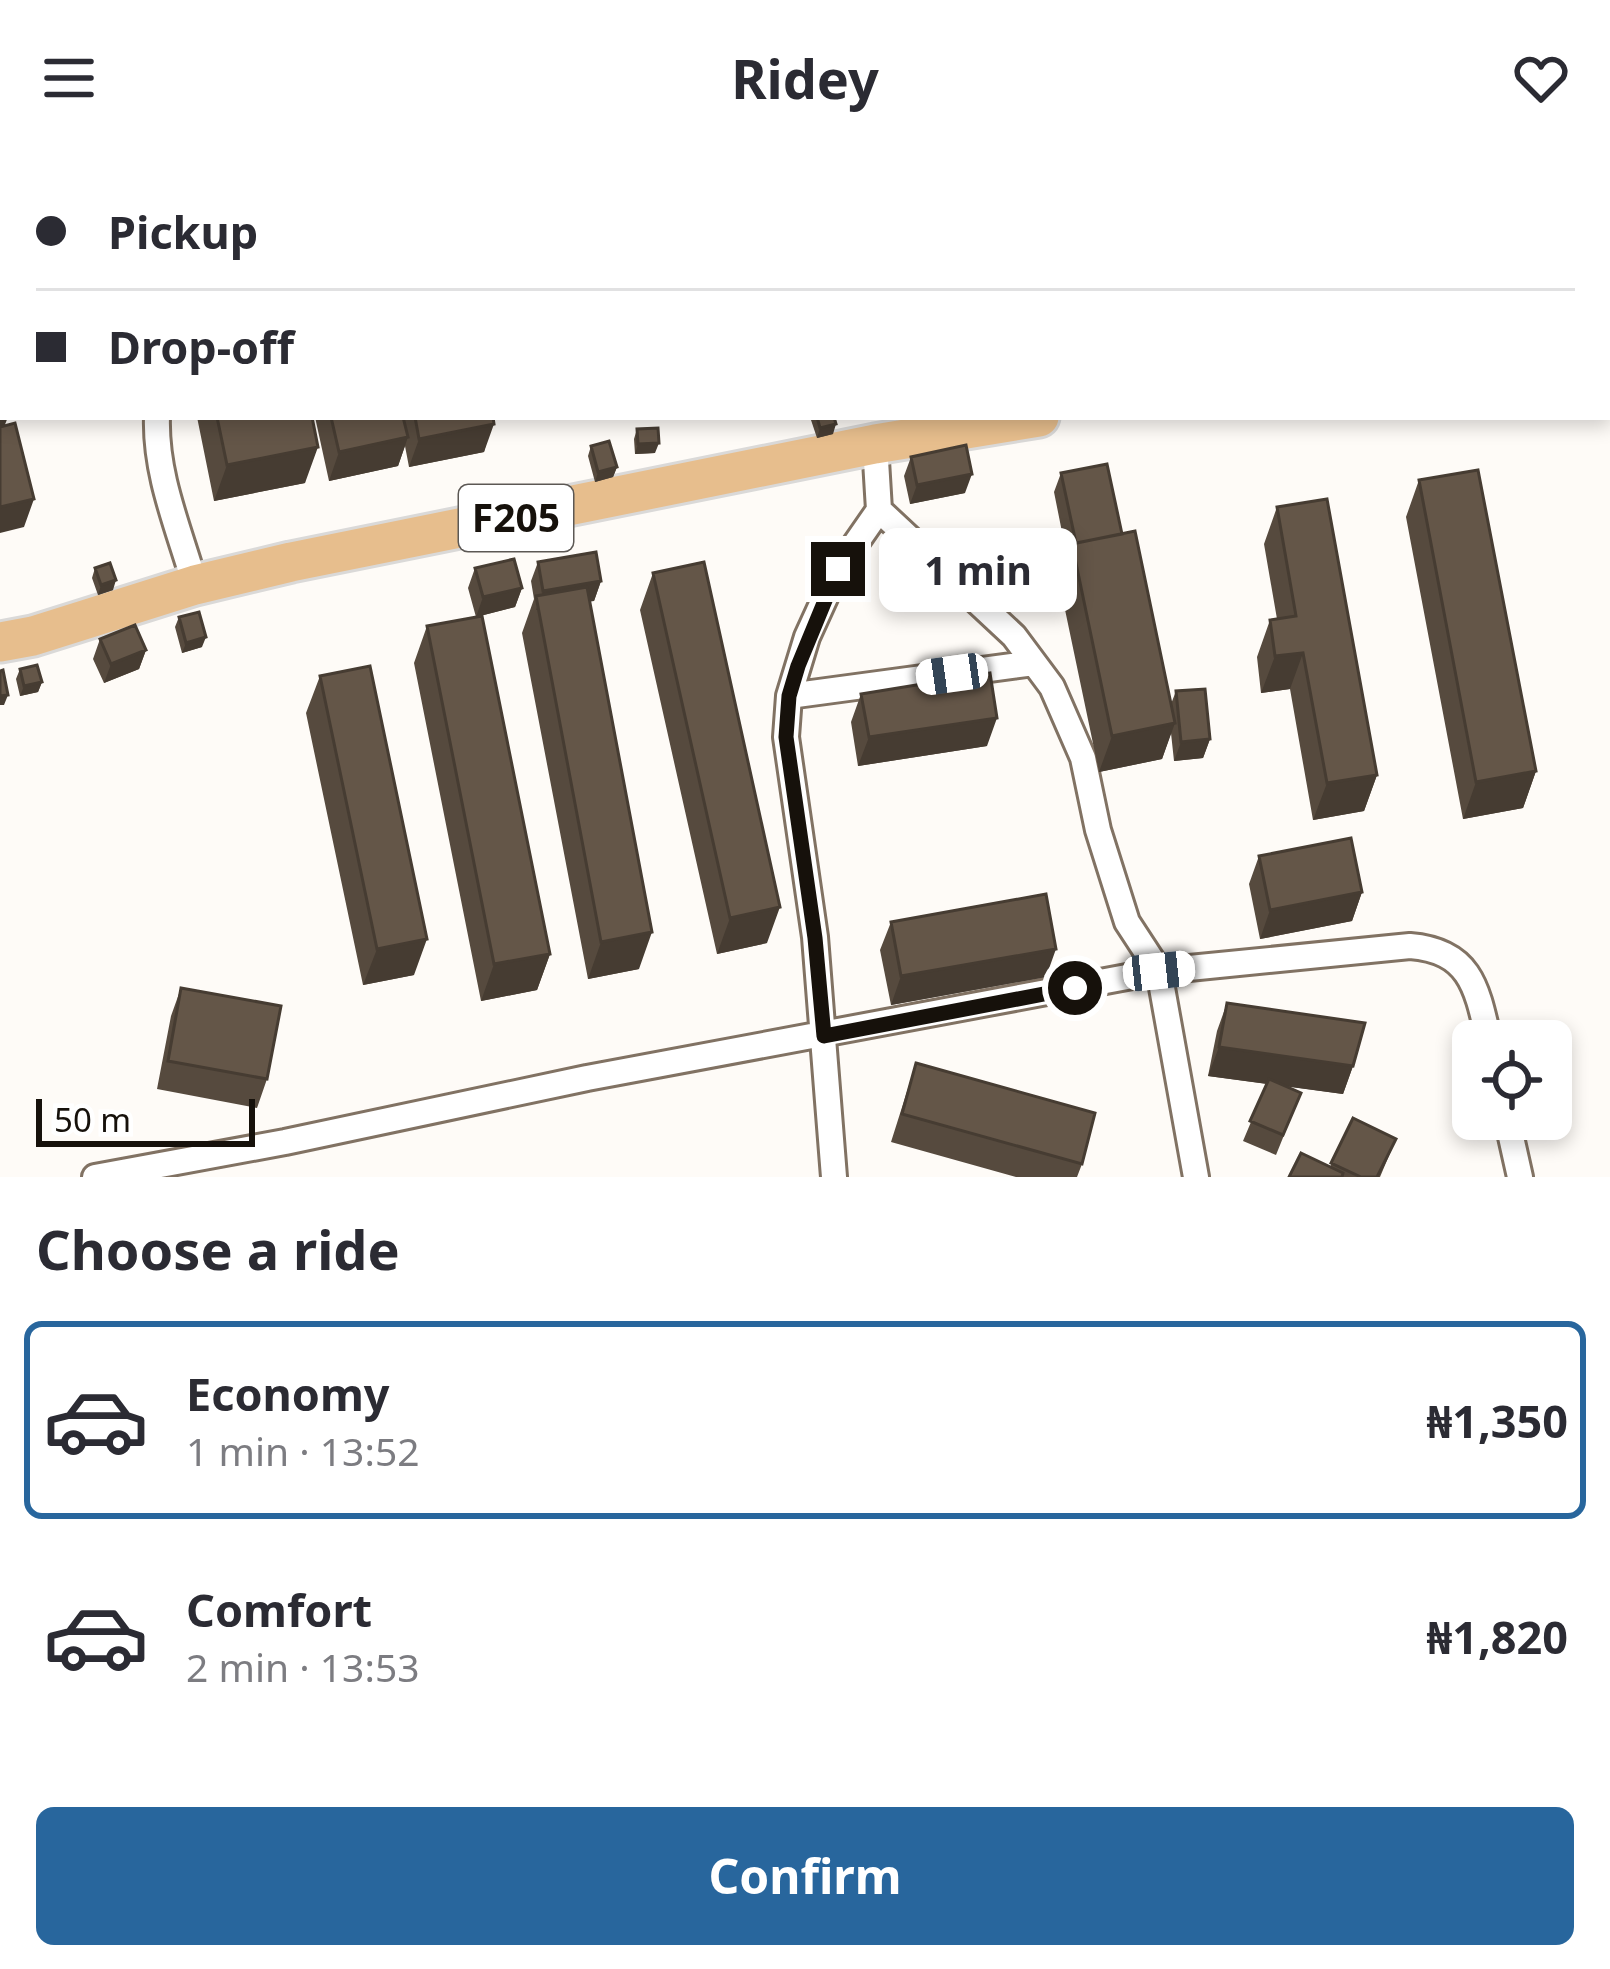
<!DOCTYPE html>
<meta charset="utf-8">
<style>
body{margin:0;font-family:"Noto Sans",sans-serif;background:#f7f7f7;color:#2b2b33;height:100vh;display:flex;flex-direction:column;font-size:45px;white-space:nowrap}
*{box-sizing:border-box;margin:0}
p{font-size:39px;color:#7c7c81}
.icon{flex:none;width:66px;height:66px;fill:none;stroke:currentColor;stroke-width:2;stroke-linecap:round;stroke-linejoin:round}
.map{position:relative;height:1021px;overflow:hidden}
.drawer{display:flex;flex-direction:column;background:#fff;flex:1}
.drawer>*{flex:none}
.guide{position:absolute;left:0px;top:0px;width:1611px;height:264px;box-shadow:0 6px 18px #0003;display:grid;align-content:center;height:264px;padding:0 36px;background:#fff}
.fabs{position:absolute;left:1452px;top:864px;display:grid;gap:24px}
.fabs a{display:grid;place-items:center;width:120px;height:120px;border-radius:18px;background:#fff;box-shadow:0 6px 18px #0003;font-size:60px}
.scale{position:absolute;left:36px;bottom:30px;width:219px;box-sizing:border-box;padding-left:12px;border:6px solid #16110b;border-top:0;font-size:33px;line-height:42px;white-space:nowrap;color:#16110b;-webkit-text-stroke:9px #fff;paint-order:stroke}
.end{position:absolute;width:54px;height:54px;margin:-27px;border:15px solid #16110b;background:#fff;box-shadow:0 0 0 6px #fff}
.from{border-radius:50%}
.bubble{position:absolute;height:84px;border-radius:18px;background:#fff;box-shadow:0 6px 18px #0003;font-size:39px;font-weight:700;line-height:84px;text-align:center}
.car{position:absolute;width:36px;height:72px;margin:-36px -18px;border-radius:15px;box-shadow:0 0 9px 3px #0007;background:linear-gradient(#fff 24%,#345 0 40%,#fff 0 76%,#345 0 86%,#fff 0)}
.guide b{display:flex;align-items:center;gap:42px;height:114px;font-size:45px}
.guide b+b{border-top:3px solid #e1e1e2}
.guide i{width:30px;height:30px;background:#2b2b33}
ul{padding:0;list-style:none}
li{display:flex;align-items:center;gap:36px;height:198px;margin:0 24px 18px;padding:0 12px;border:6px solid transparent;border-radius:18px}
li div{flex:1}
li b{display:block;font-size:45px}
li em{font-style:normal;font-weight:700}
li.current{border-color:#28669d}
li>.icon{width:108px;height:108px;stroke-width:1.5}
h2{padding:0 36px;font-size:54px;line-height:144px}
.cta{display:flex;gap:24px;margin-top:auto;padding:24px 36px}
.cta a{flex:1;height:138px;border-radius:18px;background:#28669d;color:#fff;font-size:48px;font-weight:700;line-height:138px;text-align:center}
header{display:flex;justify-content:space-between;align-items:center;height:156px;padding:0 36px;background:#fff;font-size:54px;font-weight:700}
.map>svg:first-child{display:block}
</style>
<header><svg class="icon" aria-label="menu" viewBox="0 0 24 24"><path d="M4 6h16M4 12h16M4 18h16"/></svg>Ridey<svg class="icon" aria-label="heart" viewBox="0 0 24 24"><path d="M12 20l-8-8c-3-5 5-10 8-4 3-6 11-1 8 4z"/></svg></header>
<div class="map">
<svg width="1610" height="1021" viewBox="0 0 1610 1021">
<rect width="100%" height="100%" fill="#fefbf7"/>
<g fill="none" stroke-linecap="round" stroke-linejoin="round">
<g stroke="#817263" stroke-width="30">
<path id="street" d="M1093,0V3
M1572,0V3
M230,3L231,0
M157,261C155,319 179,373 195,429
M879,354L1014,480L1052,531L1083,602L1098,674L1127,766L1159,815L1196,1021
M789,540L1034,507
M1507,963L1520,1021
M95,1021L285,986L587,922L1159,815L1410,790C1471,795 1477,832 1489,885
M834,1021L815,781L786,581L789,540L807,481L838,413L879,354L875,288"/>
</g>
<g stroke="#dad9d8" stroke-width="45">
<path id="primary" d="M1608,153L1610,152
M0,486L33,480L195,429L291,406L875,288L1039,261"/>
</g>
<use href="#street" stroke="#fff" stroke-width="24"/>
<use href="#primary" stroke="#e7be8d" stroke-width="39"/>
</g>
<path fill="#564a3e" d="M68,0H134L133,3H67Z
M197,261H312L305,327L214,345Z
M315,261H493L484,296L409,311L405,290L398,310L329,325Z
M810,261H834L833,278L817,282Z
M637,273L655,297L635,298L634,283Z
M591,290L617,311L613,321L595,326L588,300Z
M911,301L965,337L910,348L904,320Z
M1061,317L1122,378L1171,548L1176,535L1210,583L1203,602L1174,605L1171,577L1162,603L1099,616L1059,425L1067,401L1054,336Z
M1419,324L1536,615L1523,652L1463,663L1406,361Z
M1277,351L1377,619L1364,655L1313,664L1290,533L1261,537L1257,501L1270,464L1277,463L1264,388Z
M538,406L601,425L594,445H590L639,813L588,823L522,477L534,443L531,425Z
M95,412L113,434L98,439L92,422Z
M475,412L522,432L515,451L476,461L468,432Z
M653,417L767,787L717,798L640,454Z
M179,461L202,491L182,497L175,471Z
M427,470L550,798L537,834L481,845L414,507Z
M100,483L146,494L139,513L104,527L93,503Z
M20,513L42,526L38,536L20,540L16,523Z
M320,520L414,819L363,829L306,557Z
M861,538L987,590L858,610L851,566Z
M1259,700L1362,736L1352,765L1260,783L1249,728Z
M891,766L1046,821L891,849L880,794Z
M181,832L267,923L257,952L157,933L171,860Z
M1227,847L1353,910L1343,938L1285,930L1301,937L1276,999L1243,985L1267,928L1208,920L1217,875Z
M916,907L1082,1008L1077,1021H1016L891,986Z
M1353,962L1396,983L1380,1021H1289L1330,1011Z"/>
<path fill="#463c32" d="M710,0H765L764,3H708Z
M0,6H3V24L0,25Z
M3,254V261H8L4,271L0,272V256Z
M494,268L484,296L409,311L419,283Z
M836,268L833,278L817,282L820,272Z
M408,281L398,310L329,325L339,296Z
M659,287L655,297L635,298L638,288Z
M318,291L305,327L214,345L227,309Z
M617,311L613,321L595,326L598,316Z
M972,318L965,337L910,348L917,329Z
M34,343L24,371L0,377V351Z
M116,424L113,434L98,439L101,429Z
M601,425L594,445L536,454L543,435Z
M522,432L515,451L476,461L483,441Z
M206,481L202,491L182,497L186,487Z
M146,494L139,513L104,527L111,508Z
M1303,497L1290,533L1261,537L1275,500Z
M42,526L38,536L20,540L24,530Z
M8,539L4,549H0V540Z
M997,562L987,590L858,610L869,581Z
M1175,567L1162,603L1099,616L1112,580Z
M1210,583L1203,602L1174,605L1181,586Z
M1536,615L1523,652L1463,663L1476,626Z
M1377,619L1364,655L1313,664L1327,627Z
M1362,736L1352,765L1260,783L1270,754Z
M780,751L767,787L717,798L730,762Z
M652,776L639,813L588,823L601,786Z
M427,783L414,819L363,829L377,793Z
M1056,793L1046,821L891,849L901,820Z
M550,798L537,834L481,845L494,808Z
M1219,891L1353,910L1343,938L1208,920Z"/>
<path fill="#645648" stroke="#463c32" stroke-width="3" d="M0,0H18V3H3V6H0Z
M248,0H326L325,3H248Z
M934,0H1009V3H934Z
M1399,0H1477V3H1400Z
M0,29L3,83L0,84Z
M3,230V254L0,256V232Z
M217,261H312L318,291L227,309Z
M331,261H403L408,281L339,296Z
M415,261H493L494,268L419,283Z
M817,261H834L836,268L820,272Z
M15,267L34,343L0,351V271Z
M658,272L659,287L638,288L637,273Z
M609,285L617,311L598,316L591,290Z
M966,289L972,318L917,329L911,301Z
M1107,308L1122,378L1076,387L1061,317Z
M1478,314L1536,615L1476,626L1419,324Z
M1327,343L1377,619L1327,627L1303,497L1275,500L1270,464L1296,460L1277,351Z
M1135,375L1175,567L1112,580L1072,388Z
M596,396L601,425L543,435L538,406Z
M514,403L522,432L483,441L475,412Z
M704,406L780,751L730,762L653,417Z
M110,407L116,424L101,429L95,412Z
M587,431L652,776L601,786L536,440Z
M199,456L206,481L186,487L179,461Z
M482,460L550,798L494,808L427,470Z
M135,469L146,494L111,508L100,483Z
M37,509L42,526L24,530L20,513Z
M370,510L427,783L377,793L320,520Z
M3,514L8,539L0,540V515Z
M990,517L997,562L869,581L861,538Z
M1205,533L1210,583L1181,586L1176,535Z
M1351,682L1362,736L1270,754L1259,700Z
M1046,738L1056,793L901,820L891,766Z
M181,832L281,850L267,923L168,905Z
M1227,847L1365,867L1353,910L1219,891Z
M916,907L1095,957L1082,1008L902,958Z
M1269,923L1301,937L1283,979L1250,965Z
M1353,962L1396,983L1377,1021H1361L1331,1007Z
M1301,997L1343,1017L1342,1021H1289Z"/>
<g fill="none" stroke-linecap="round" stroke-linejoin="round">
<path stroke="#16110b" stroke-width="15" d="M838,413L798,510L789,540L786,581L815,782L824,880L1075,832"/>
</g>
<g text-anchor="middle" stroke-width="12" stroke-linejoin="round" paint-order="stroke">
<rect fill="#fff" stroke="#5c5854" stroke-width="3" x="459" y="329" width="114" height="66" rx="9"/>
<g font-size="39" font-weight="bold" fill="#16110b">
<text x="516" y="376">F205</text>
</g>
</g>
</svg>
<div class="fabs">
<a><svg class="icon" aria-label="locate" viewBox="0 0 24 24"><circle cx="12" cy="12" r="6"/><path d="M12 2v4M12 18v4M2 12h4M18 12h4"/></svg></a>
</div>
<div class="scale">50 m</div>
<i class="end from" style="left:1075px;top:832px"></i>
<i class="end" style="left:838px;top:413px"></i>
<div class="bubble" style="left:879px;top:372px;width:198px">1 min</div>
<i class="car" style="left:952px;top:518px;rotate:262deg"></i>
<i class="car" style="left:1159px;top:815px;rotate:84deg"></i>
<div class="guide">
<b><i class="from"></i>Pickup</b>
<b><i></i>Drop-off</b>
</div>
</div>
<section class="drawer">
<h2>Choose a ride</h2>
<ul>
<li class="current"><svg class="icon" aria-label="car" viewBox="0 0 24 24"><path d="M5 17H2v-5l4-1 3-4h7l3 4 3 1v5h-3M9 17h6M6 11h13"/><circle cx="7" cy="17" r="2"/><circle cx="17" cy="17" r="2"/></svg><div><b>Economy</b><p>1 min · 13:52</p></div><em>₦1,350</em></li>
<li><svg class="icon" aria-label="car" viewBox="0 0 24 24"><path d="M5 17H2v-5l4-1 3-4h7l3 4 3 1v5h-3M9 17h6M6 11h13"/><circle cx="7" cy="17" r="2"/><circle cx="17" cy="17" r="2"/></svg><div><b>Comfort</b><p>2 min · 13:53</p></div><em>₦1,820</em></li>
</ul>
<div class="cta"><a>Confirm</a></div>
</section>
